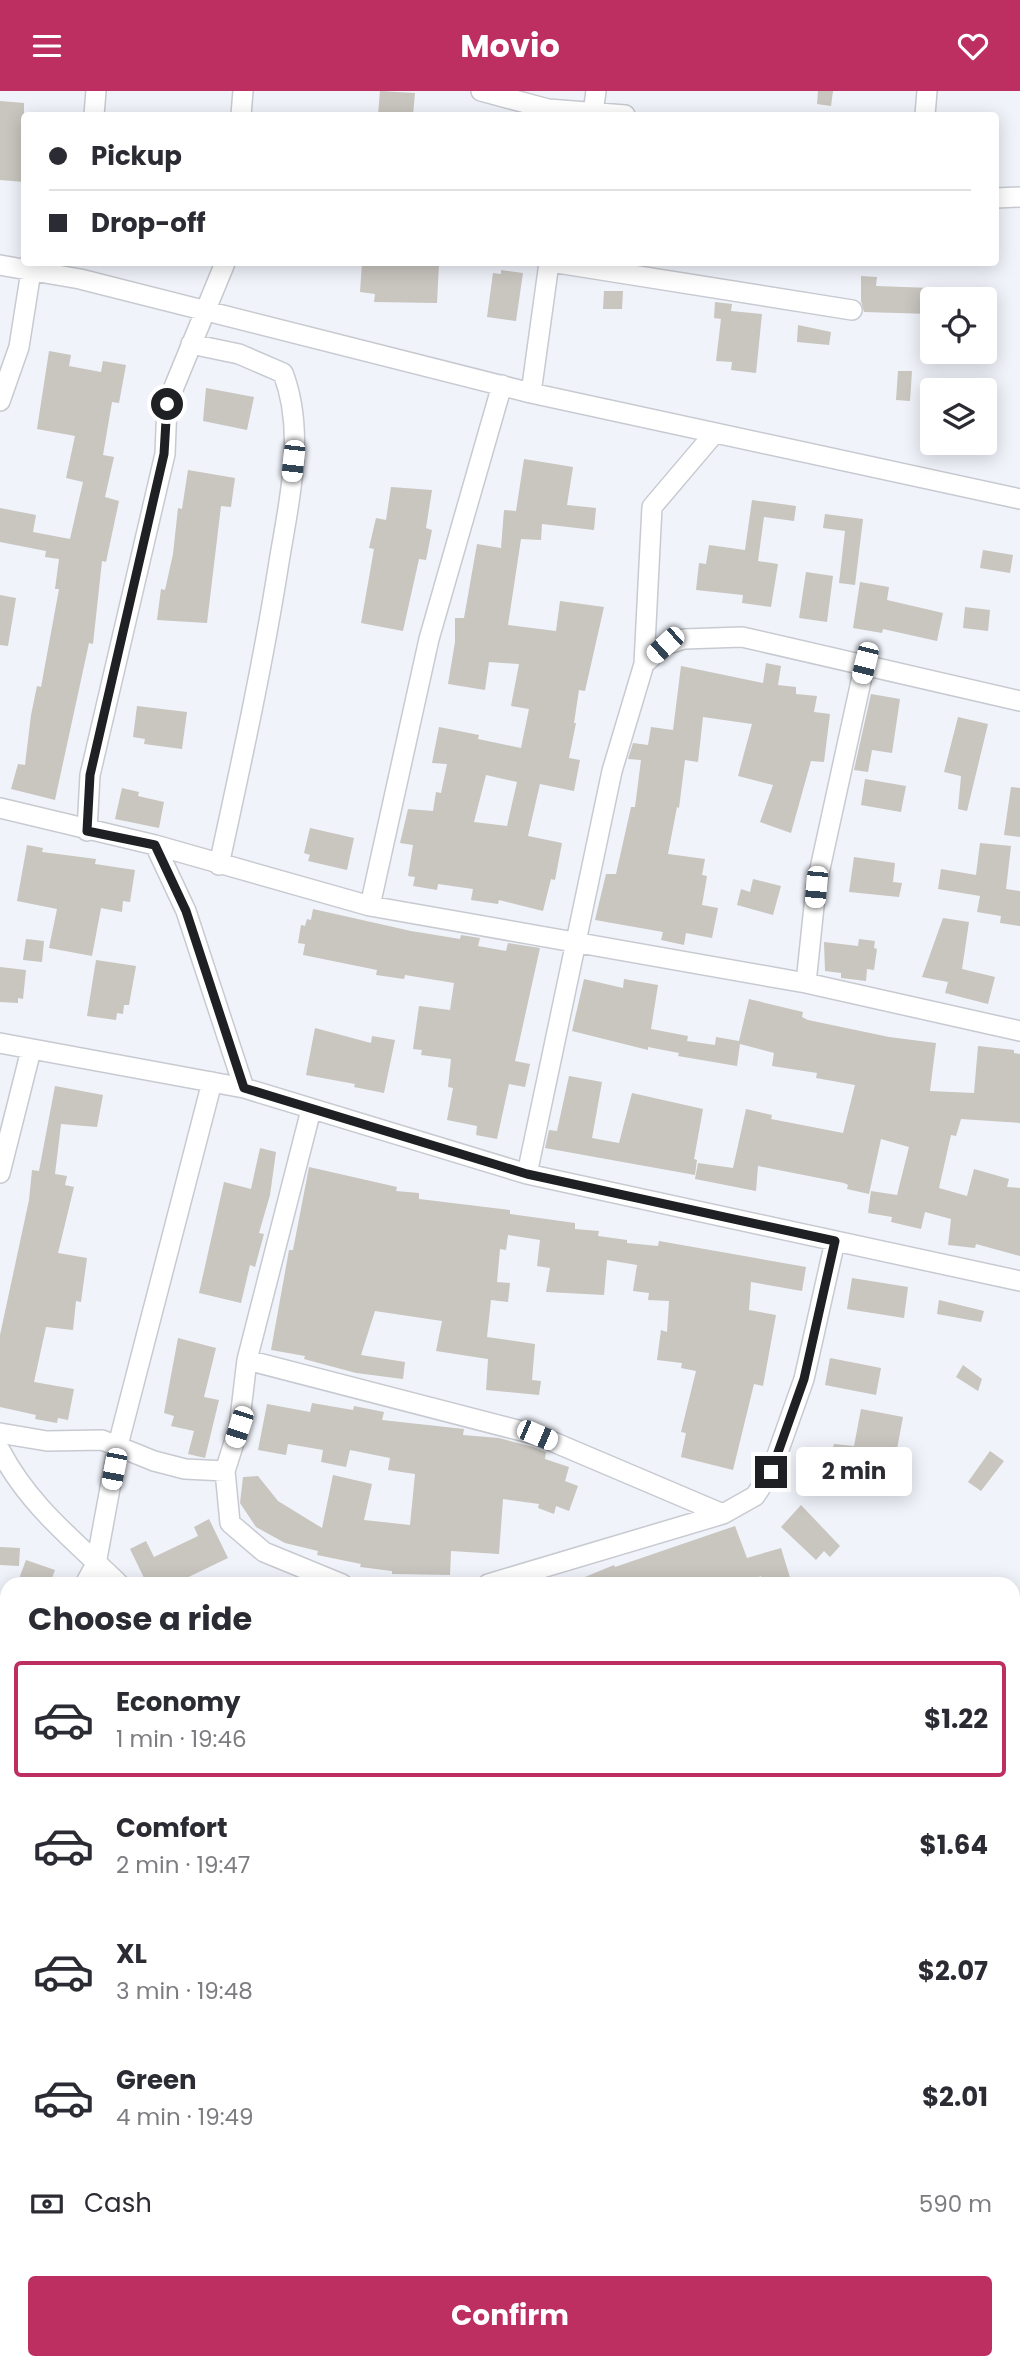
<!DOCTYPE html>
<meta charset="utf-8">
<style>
body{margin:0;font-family:Poppins,sans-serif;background:#f2f2f3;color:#2b2b33;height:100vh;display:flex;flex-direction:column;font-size:26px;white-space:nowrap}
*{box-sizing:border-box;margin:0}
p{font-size:23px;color:#7c7c81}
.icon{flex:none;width:38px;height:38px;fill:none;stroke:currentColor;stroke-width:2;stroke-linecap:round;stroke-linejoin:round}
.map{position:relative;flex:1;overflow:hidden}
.sheet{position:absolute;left:0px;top:1486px;width:1020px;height:793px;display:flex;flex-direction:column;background:#fff;border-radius:21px 21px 0 0;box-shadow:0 4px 18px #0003}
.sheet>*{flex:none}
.guide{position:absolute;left:21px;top:21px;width:978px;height:154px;border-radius:7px;box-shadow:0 4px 18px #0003;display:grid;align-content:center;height:154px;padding:0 28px;background:#fff}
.buttons{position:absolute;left:920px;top:196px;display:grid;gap:14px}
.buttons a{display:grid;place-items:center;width:77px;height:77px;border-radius:7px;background:#fff;box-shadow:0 4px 18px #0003;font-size:35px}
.end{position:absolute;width:32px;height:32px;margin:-16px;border:9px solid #1f2023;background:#fff;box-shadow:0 0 0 4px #fff}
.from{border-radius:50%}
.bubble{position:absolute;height:49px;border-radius:7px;background:#fff;box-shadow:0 4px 18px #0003;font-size:23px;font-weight:700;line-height:49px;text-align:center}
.car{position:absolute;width:21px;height:42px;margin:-21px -10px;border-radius:9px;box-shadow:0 0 5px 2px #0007;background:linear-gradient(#fff 24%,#345 0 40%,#fff 0 76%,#345 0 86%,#fff 0)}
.guide b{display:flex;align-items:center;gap:24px;height:66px;font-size:26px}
.guide b+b{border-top:2px solid #e1e1e2}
.guide i{width:18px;height:18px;background:#2b2b33}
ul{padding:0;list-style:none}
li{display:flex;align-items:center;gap:21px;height:116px;margin:0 14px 10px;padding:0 14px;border:4px solid transparent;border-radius:7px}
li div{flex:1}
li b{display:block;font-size:26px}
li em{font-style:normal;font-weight:700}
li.selected{border-color:#bd2f61}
li>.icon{width:63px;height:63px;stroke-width:1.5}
h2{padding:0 28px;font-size:32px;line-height:84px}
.pay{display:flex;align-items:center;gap:18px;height:77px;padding:0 28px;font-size:26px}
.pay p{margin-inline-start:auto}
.cta{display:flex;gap:14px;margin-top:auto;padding:14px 28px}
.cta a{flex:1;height:80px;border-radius:7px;background:#bd2f61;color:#fff;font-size:28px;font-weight:700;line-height:80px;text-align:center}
header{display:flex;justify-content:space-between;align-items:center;height:91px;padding:0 28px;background:#bd2f61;color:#fff;font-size:32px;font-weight:700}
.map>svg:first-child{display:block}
</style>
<header><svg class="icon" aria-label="menu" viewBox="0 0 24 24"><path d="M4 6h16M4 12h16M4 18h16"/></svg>Movio<svg class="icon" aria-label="heart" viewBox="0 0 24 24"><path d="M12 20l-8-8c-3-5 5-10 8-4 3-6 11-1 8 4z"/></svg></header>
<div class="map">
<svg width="1020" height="2277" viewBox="0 0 1020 2277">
<rect width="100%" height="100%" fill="#f0f3fa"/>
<path fill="#c9c5bf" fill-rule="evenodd" d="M380,0L415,2L413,24H378Z
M818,0H833L831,15L817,13Z
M0,10L24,12V91L0,89Z
M362,172H439L437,212L374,211L375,203L360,201Z
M501,179L523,182L516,230L487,226L493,182L501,183Z
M861,185L877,186L876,195L931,197L930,223L864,221L861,210Z
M604,200H623L622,218H603Z
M715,211L732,213L731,220L762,223L756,282L731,279L732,271L716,270L721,228L714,227Z
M798,234L831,241L829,254L797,251Z
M49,260L71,264L69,275L101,281L103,270L126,274L119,312L112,311L103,364L114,366L105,406L119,410L106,471L102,470L93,553L89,552L55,709L11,698L18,673L25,674L31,624L37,595L41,596L59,498H55L59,468L45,466L46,460L0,451V417L36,424L33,441L70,448L83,391L66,387L75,345L37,338Z
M898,280H912L910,310L896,309Z
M206,297L254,306L247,339L203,330Z
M524,368L573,376L567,414L596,417L594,439L542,433L541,449L521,448L508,534L556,540L560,510L604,516L585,600L579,599L574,632H576L569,667L580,669L574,700L540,693L528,745L562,752L555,789L551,788L543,820L499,809L498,813L471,809L473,798L438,793L437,799L413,795L415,786L408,785L413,754L400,752L408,718L433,720L436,701L441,702L447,673L432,672L439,636L479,644L478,648L521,657L529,618L511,615L519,573L489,571L485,599L448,593L455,551V527H464L477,453L501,457L504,419L516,420ZM486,684L517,691L507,735L474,731Z
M188,379L235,387L231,416L221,415L207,532L157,529L161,498L165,499L173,463L178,417L182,418Z
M391,396L432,399L426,437L432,439L426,469L419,468L403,540L361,532L374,458L369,457L376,427L386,429Z
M752,409L796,415L794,430L764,426L758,470L778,473L771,516L742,512L743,504L696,499L699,472L706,473L709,454L745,459Z
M825,423L863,428L855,494L839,492L845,440L823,437Z
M983,459L1013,464L1010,482L980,477Z
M806,481L833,485L827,531L799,527Z
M860,491L889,496L887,509L943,522L937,550L883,538L882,542L853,537Z
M0,504L16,507L8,555L0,554Z
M965,516L990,519L988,540L963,537Z
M766,572L781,575L778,594L796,596V603L817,605L814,621L830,623L824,671L811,670L791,742L760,731L773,694L738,685L752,633L703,626L698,671L685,669L679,717L677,716L668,763L705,768L702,784L707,785L702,814L718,817L712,847L686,842L684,854L661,849L663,841L595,829L606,783H616L631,716H635L641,669L628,668L633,652L648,654L651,636L673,639L681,575L763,592Z
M871,603L900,608L892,662L872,659L868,681L854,679Z
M137,615L187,621L182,658L144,653L145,648L133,646Z
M958,626L988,633L967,720L958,718L961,685L944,681Z
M865,688L906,695L901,721L861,714Z
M1011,696L1020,697V746L1004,744Z
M122,697L139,701L138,705L164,711L159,737L115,728Z
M310,737L354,747L347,779L308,770L310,764L304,762Z
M980,752L1011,755L1006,798L1020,800V835L1000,832L1001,825L977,821L980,805L938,798L941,778L976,784Z
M27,754L43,757L42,761L96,768L95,773L135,779L130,811L123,810L122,821L101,817L92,865L49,857L57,818L17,810Z
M854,766L895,772L893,791L902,792L899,806L849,801Z
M753,788L781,795L773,824L737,814L741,798L750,801Z
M313,818L411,840L460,848L461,844L480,847L478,855L506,860L508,852L540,857L515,970L530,973L525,996L509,993L497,1048L476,1044L477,1035L447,1029L453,997L448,996L451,968L421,964L422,959L413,958L419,915L450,919L454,892L405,884L404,888L376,884L377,879L303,864L305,853L298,852L301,834L305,835L307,828L311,829Z
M943,827L969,831L962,878L995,886L988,913L945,902L948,891L922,886Z
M26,848L44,850L42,871L23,869Z
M859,848L875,850L874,857L877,858L874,879L867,878L866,890L841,887V882L825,880L824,851L858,855Z
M96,869L136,875L129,914H124L123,923L117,922L116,929L87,925Z
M0,876L26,879L23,908L18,907V912L0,911Z
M584,888L623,897L624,888L658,894L651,938L688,945L687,950L715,954L716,946L739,950L749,908L803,921L802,926L808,929L889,946L936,952L930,1000L974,1002L978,955L1014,959V962L1020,963V1032L961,1028L956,1045L951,1044L939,1097L967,1105L974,1078L1009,1088L1007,1096L1020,1097V1165L976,1153L975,1157L948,1154L951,1128L925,1121L921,1138L891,1131L892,1126L868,1122L871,1100L897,1104L909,1056L881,1048L869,1103L847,1098L848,1094L844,1092L758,1075L756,1100L695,1088L698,1072L733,1077L746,1018L772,1024L771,1028L843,1042L855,994L816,987L817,982L772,975L774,962L740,953L737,975L678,965L679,962L648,956V959L572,940Z
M315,937L371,952L372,945L395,949L384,1002L354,996L355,993L306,984Z
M569,985L602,991L592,1047L619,1052L632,1002L703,1018L694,1068L697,1069L695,1084L545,1057L549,1039L557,1040Z
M55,995L103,1004L97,1036L61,1033L55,1083L67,1085L65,1094L74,1096L58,1162L87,1167L81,1211L76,1210L73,1239L46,1236L34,1291L74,1298L68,1329L58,1327L57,1332L35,1328L36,1324L0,1316V1244L29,1109L32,1079L39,1080Z
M260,1057L276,1061L270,1104L259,1142L264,1143L255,1176L250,1174L241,1212L199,1202L224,1091L251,1098Z
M309,1076L397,1096L396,1100L419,1102V1108L510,1119V1123L575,1132V1138L599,1140L598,1145L627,1149V1152L658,1155L659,1150L806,1176L802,1200L751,1191L749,1219L776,1224L763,1295L754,1293L733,1379L681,1366L686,1342L681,1341L696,1280L681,1277L682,1272L657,1269L661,1239L667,1241L669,1210L648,1209L649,1202L633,1200L637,1174L607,1169L604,1204L546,1201L550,1177L537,1175L540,1149L508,1144L506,1159L500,1158L497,1191L510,1192L508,1211L491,1209L487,1246L535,1253L532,1289L541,1290L539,1304L486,1299L488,1268L436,1260L442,1230L375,1220L361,1264L405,1271L403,1288L356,1282L304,1268L305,1265L271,1259L289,1159H293Z
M852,1187L908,1196L904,1227L847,1218Z
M939,1209L984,1220L981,1231L937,1223Z
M178,1247L216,1257L204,1306L219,1309L205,1367L188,1363L194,1340L171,1335L174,1325L164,1322Z
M830,1267L881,1277L876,1304L825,1294Z
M963,1274L982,1288L978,1300L956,1286Z
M312,1312L353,1319L354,1315L384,1321L382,1329L464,1338L463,1344L499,1347L533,1356L546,1361L545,1368L569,1376L565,1390L578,1395L569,1420L556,1415L554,1423L538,1417L539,1413L503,1408L499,1463L451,1460L450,1484L392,1483V1480L360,1476L361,1473L317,1464L318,1460L285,1452L256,1436L240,1412L243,1386L258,1385L278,1410L322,1437L333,1384L372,1393L364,1429L410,1434L415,1383L388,1379L390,1367L350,1359L346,1376L321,1371L323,1359L288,1353L286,1364L258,1359L267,1313L310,1321Z
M861,1318L903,1326L897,1358L888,1356L885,1380L878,1379L877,1387L827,1381L834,1353L854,1355Z
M990,1360L1004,1370L981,1400L968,1391Z
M801,1414L840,1455L830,1466L824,1460L816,1469L781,1436Z
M209,1428L228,1467L174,1493H147L130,1458L146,1450L154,1466L198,1445L194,1436Z
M735,1435L747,1467L781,1457L792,1493H763L761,1485L741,1493H568L614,1474L615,1476Z
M0,1456L20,1457L19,1475L0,1474Z
M26,1469L55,1479L50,1493H17Z"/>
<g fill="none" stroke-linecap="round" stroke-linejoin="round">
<g stroke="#c7cad0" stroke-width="22">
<path id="street" d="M481,0L548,18
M593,22L596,0
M94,24L96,0
M241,24L243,0
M548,24V18L625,24
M925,24L927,0
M996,107L1020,106
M557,172L852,219
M0,174L80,188L531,302L1020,408
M191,253L239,263L283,282C306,342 289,410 279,471C263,573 241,673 219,774
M531,302L549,172
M0,310L19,256L31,180
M644,573L652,416L713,344
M0,717L155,754L370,815L806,892L1020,940
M87,740L90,684L165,363L167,313L225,172
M155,754L186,820L244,997
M370,815L429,548L502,294
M806,892L816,796L865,572
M0,952L244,997L527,1083L1020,1190
M311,1019L247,1269L239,1336L225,1380L230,1432L264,1461L342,1493
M0,1082L31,959
M527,1083L612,680L644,573L665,554L684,548L742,546L1020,610
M247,1269L537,1344L723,1423
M0,1342L47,1350L102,1349L154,1370L185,1378L225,1380
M0,1359C29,1415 75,1450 119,1493
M85,1493L96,1473L118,1354L212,991
M488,1493L723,1423L755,1405L771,1381L804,1288L835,1150
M0,1593L7,1587
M1013,1637L1020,1635
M0,1738L7,1723
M1013,1843L1020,1841
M0,1870H7
M1013,1983L1020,1981
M14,2272L29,2277
M889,2272L894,2277
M92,2277L94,2272
M527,2277L529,2272"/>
</g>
<use href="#street" stroke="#fff" stroke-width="19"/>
</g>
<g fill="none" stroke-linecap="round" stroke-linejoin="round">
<path stroke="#1f2023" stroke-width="9" d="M167,313L164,363L90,684L87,740L155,754L186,820L244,997L527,1083L835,1150L804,1288L771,1381"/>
</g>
</svg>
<div class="buttons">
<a><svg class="icon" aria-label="locate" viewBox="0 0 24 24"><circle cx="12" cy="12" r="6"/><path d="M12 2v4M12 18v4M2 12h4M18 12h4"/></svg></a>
<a><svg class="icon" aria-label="layers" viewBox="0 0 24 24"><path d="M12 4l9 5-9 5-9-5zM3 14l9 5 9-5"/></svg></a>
</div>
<i class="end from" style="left:167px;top:313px"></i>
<i class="end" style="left:771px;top:1381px"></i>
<div class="bubble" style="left:796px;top:1356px;width:116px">2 min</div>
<i class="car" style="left:293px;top:370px;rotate:186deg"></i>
<i class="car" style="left:665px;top:554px;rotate:228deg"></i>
<i class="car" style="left:865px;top:572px;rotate:194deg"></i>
<i class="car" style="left:816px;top:796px;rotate:185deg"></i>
<i class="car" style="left:239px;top:1336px;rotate:198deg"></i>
<i class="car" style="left:537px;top:1344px;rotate:113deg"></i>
<i class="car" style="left:114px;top:1378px;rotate:191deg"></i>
<div class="guide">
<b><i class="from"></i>Pickup</b>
<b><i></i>Drop-off</b>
</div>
<section class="sheet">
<h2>Choose a ride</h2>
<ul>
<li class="selected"><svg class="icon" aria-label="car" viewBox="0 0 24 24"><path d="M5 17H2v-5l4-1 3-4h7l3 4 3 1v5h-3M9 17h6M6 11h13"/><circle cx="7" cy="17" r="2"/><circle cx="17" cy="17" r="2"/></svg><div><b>Economy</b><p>1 min · 19:46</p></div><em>$1.22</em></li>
<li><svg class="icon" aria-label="car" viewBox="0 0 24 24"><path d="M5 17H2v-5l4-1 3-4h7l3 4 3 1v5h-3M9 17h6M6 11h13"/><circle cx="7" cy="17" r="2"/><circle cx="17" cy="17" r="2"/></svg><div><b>Comfort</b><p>2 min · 19:47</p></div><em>$1.64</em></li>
<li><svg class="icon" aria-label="car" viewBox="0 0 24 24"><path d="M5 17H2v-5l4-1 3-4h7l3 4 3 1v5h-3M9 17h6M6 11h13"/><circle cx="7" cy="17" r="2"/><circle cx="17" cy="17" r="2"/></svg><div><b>XL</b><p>3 min · 19:48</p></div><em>$2.07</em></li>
<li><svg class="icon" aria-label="car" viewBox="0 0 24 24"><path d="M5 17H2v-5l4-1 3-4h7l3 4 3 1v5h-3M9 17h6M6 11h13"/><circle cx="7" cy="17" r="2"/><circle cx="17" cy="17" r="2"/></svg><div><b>Green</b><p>4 min · 19:49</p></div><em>$2.01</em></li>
</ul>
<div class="pay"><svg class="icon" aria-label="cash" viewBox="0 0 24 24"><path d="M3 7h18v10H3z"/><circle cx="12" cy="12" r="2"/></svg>Cash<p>590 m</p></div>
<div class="cta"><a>Confirm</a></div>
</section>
</div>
